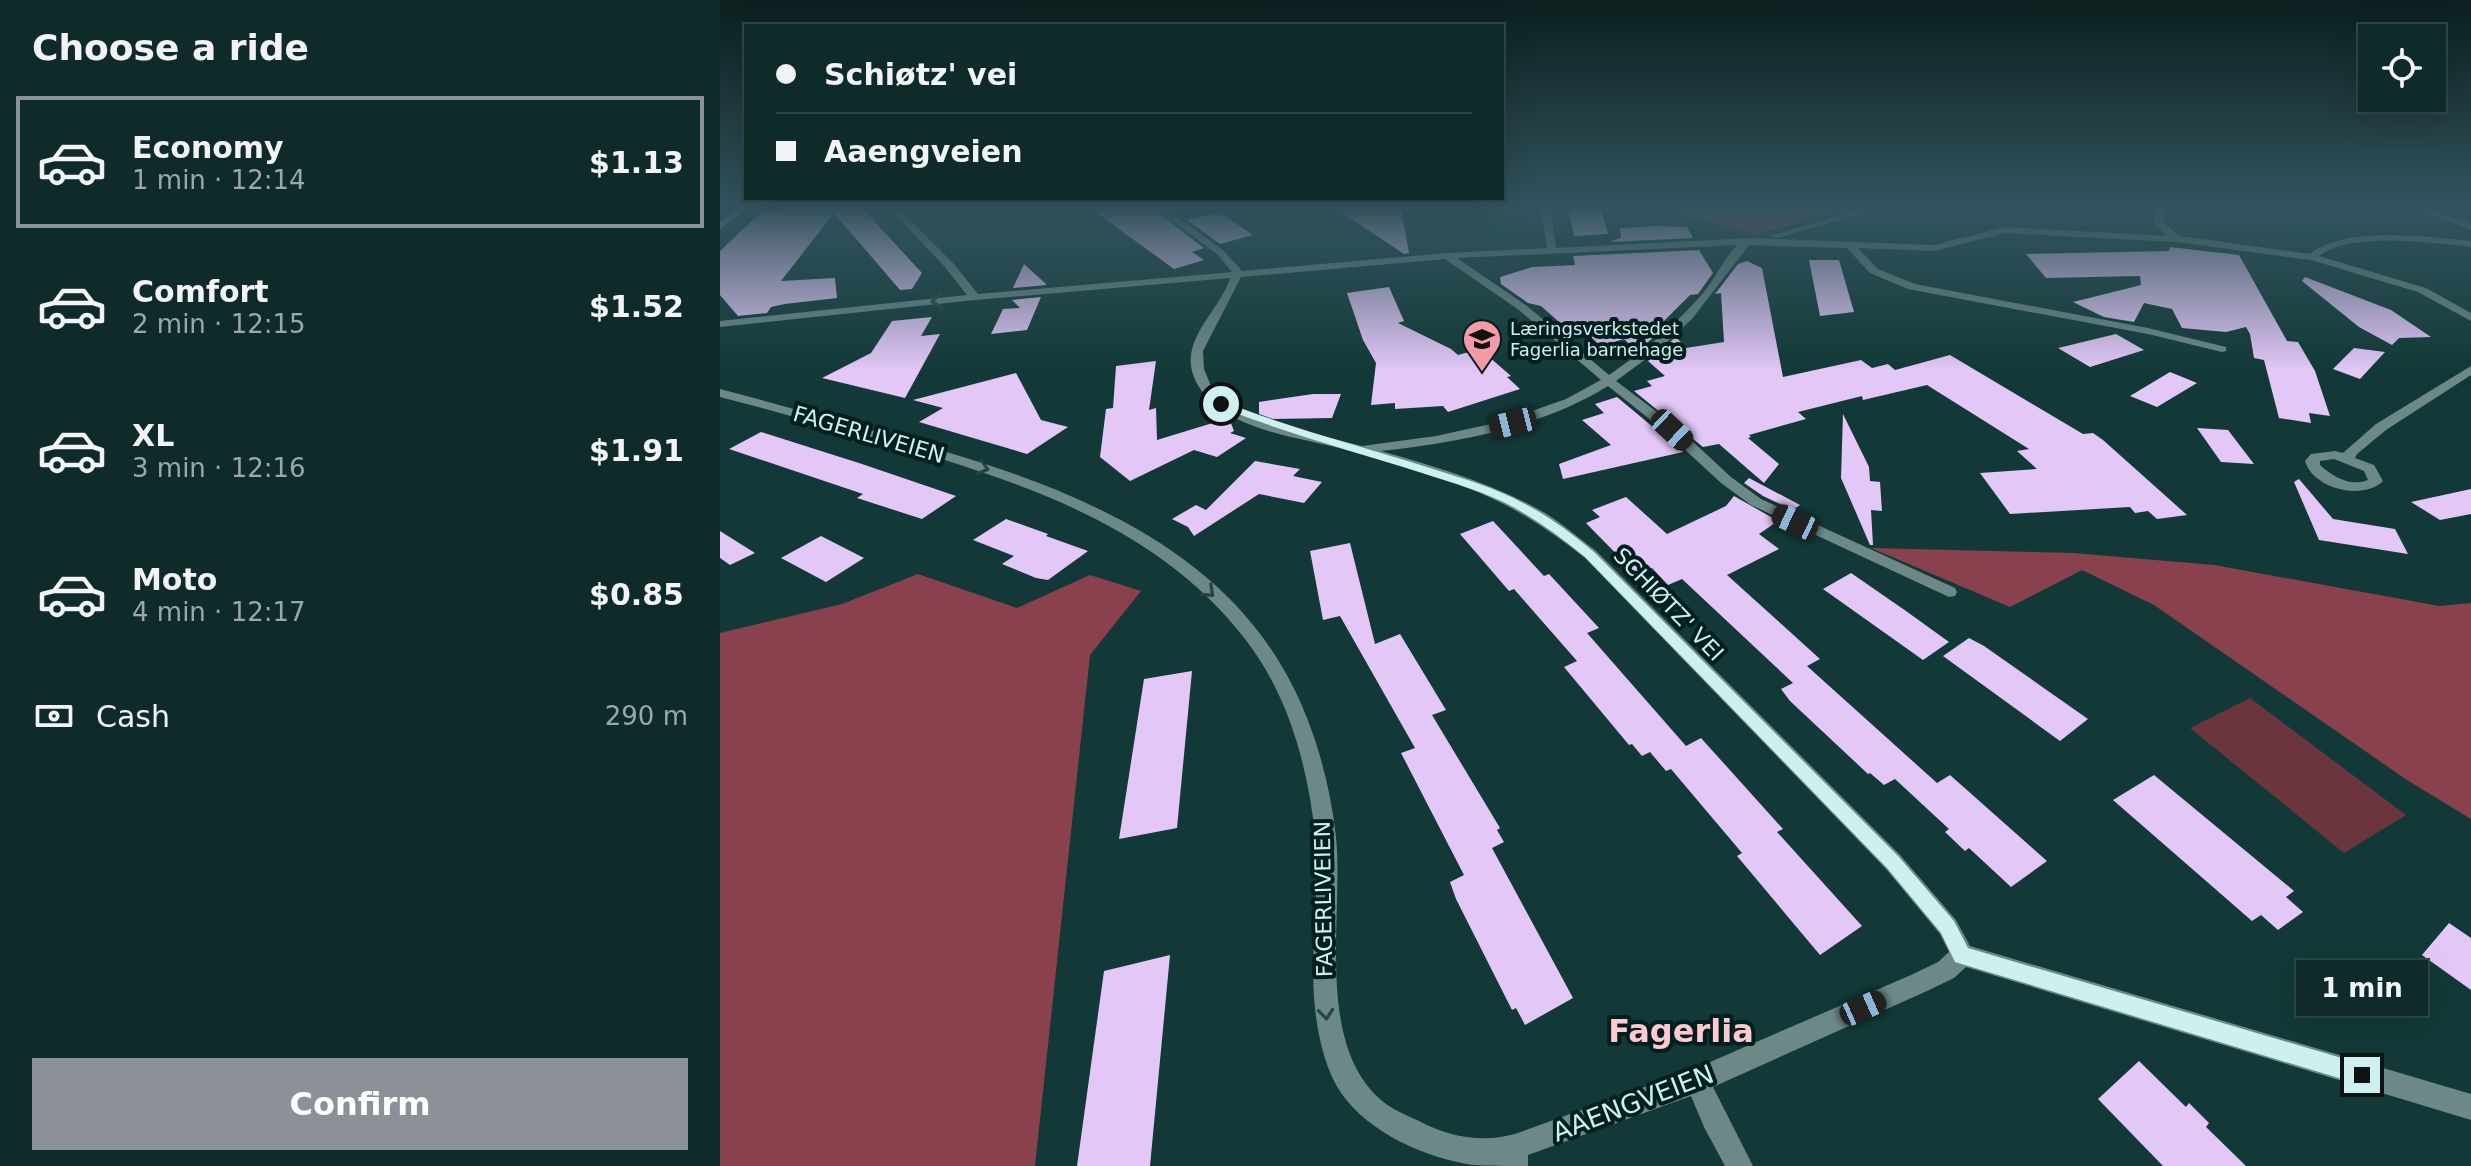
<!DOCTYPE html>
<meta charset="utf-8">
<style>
body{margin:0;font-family:"DejaVu Sans",sans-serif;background:#1c3735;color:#f1f3f6;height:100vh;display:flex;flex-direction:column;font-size:30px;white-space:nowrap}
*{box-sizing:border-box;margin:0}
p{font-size:26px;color:#9ba7a8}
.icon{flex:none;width:44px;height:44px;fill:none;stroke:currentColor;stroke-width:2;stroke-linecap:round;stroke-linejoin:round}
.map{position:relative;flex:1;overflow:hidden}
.details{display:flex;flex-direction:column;background:#0e2b29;width:720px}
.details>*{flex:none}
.banner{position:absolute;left:24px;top:24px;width:760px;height:176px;border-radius:0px;box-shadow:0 8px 32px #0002,0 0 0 2px #2e4746;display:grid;align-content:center;height:176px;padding:0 32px;background:#0e2b29}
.tools{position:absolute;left:1638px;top:24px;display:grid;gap:16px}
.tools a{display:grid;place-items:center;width:88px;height:88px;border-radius:0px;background:#0e2b29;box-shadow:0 8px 32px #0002,0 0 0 2px #2e4746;font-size:40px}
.end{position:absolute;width:36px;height:36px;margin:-18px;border:10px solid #cef0ee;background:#111;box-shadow:0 0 0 4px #111}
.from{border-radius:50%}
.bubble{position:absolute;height:56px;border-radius:0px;background:#0e2b29;box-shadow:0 8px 32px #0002,0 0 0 2px #2e4746;font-size:26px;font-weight:600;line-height:56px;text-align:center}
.car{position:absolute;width:24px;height:48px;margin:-24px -12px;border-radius:10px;box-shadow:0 0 6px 2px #0007;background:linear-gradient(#222 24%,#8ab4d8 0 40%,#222 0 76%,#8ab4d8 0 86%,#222 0)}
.banner b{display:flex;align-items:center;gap:28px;height:76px;font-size:30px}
.banner b+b{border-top:2px solid #2e4746}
.banner i{width:20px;height:20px;background:#f1f3f6}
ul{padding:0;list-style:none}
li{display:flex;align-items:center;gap:24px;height:132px;margin:0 16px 12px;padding:0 16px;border:4px solid transparent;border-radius:0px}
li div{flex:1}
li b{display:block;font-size:30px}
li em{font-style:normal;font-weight:600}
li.current{border-color:#8c9099}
li>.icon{width:72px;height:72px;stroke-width:1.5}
h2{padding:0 32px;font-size:36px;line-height:96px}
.pay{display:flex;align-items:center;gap:20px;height:88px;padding:0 32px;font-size:30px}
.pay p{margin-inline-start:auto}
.action{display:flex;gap:16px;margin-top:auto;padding:16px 32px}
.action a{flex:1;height:92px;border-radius:0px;background:#8c9099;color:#fff;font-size:32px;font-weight:600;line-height:92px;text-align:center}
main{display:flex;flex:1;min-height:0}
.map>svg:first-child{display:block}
</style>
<main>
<section class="details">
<h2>Choose a ride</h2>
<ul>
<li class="current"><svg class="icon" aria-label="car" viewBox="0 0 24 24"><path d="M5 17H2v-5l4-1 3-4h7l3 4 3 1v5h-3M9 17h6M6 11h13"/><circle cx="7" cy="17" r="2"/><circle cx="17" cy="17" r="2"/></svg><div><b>Economy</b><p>1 min · 12:14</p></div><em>$1.13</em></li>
<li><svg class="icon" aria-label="car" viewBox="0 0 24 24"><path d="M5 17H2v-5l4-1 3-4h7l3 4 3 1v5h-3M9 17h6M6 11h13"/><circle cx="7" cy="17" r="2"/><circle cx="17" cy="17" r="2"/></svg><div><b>Comfort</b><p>2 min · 12:15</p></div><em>$1.52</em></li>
<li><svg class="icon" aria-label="car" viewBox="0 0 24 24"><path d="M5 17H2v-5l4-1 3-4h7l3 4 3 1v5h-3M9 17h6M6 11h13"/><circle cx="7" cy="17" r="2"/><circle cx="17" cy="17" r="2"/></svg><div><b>XL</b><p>3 min · 12:16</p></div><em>$1.91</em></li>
<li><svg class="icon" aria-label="car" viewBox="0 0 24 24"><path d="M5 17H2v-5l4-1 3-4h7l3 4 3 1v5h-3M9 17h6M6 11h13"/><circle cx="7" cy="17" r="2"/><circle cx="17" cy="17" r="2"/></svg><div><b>Moto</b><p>4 min · 12:17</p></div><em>$0.85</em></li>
</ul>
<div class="pay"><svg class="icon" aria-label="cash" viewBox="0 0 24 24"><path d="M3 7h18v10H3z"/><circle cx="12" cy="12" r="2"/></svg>Cash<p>290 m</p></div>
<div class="action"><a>Confirm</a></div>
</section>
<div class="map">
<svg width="1751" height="1166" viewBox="0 0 1751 1166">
<rect width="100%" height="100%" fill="#123937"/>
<path fill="#6b353d" d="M1530,698L1686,815L1624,853L1470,728Z"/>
<path fill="#89424d" d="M937,208H1133L1035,235Z
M1151,548L1353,553L1494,565L1719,606L1751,603V819L1687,780L1434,605L1362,570L1290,607Z
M198,574L297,608L370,575L421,591L370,655L315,1166H0V633L122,604Z"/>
<path fill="#e3c7f7" d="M104,208H142L202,273L192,289L180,290L114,213L61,281L115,278L117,298L65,304L51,307L47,313L18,316L0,295V251L41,212Z
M370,208H432L484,248L472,252L484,260L454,269Z
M615,208H681L689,253L684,254Z
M848,208H881L888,234L854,236Z
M500,212L533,235L500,244L467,220Z
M938,226L967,227L973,238L889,242L901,238L900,228Z
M1450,247L1519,255L1567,341L1578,342L1595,371L1610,416L1589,413L1591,423L1559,418L1544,360L1534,358L1530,334L1526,327L1506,332L1462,328L1452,309L1424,303L1414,322L1384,317L1353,302L1421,285L1420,276L1326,278L1306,254L1449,251Z
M979,250L993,273L978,294L970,295L942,323L946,327L917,351L904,339L881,346L858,326L847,329L821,306L808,303L781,284L780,277L812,267L855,265L853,256Z
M1089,260H1119L1134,312L1100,316Z
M1027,261L1042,268L1063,377L1141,360L1152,368L1168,364L1175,370L1230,355L1363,434L1373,433L1383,440L1467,515L1437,519L1428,511L1415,513L1410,507L1290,514L1260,473L1317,469L1297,451L1309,449L1207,385L1143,400L1142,396L1078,412L1086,419L1029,435L1031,437L1028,438L1059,464L1044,483L999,444L983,447L914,391L932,386L927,381L945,376L928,361L956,337L966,348L1004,342L1001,293L995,294L1018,264Z
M304,264L326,284V285L293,288Z
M1585,277L1671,310L1711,337L1679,338L1672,345L1639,327L1582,281Z
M669,287L684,321L678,323L731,349L738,355L760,349L791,376L787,377L800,389L728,412L723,406L675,409V403L651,405L656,363L643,340L627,293Z
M321,297L307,330L271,334L283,309L300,308L292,300Z
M212,317L201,336L220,334L185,398L102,378L151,353L172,321Z
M1396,334L1424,350L1370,367L1338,348Z
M1634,348L1665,352L1640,379L1613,369Z
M436,361L429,410L436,408L437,440L509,418L514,431L510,433L526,438L497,457L474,450L410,481L380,457L386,409L393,408L396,366Z
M1450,372L1477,383L1437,407L1410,396Z
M296,373L321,420L348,427L307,454L199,422L223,408L193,400Z
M593,394H621L612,418L553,419L539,414V402Z
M897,397L963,452L843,479L839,464L891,445L862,420L884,413L875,404Z
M1123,414L1149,467L1150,481L1160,482L1162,511L1151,510L1153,545H1150L1121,478Z
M1477,428L1508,430L1534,464L1501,462Z
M41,432L142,464L236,496L202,519L137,498L143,494L9,449Z
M535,461L580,469L573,476L602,482L584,503L539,494L474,536L468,527L452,519L476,505L486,510Z
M1029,478L1080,505L1073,510L1043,496L1024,483Z
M1579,479L1613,519L1675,529L1688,554L1599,540L1574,482Z
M1751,489V514L1720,520L1691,502Z
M1014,496L1058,521L1039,534L1059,549L1007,575L1100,659L1087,666L1217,783L1230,775L1327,861L1291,887L1249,848L1245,851L1225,832L1229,829L1175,779L1164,785L1150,773L1148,774L1070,701L1061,689L1073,683L962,579L948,585L932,568L917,575L866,523L880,517L872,510L906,497L947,534L1006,506Z
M286,519L328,534L326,536L368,551L328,580L316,578L282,564L294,556L253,540Z
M773,521L824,576L829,574L879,628L867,633L966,746L981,738L1063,829L1057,832L1142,926L1100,955L1017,856L1022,853L951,769L946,771L930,752L922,756L912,744L909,745L844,667L857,661L794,589L789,591L740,534Z
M0,531L35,553L10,565L0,558Z
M101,536L144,558L106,582L61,558Z
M630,543L655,644L680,634L726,710L712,715L780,828L777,830L784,842L772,848L853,998L805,1025L796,1008L792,1010L736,899L730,882L744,875L681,753L695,748L620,616L603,620L590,551Z
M1131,573L1186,611L1229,642L1203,660L1103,589Z
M1249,638L1264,646L1368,719L1340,741L1223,656Z
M472,671L457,828L399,839L424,679Z
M1434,775L1574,891L1566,897L1583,912L1558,930L1541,915L1532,921L1393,800Z
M1729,923L1751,938V990L1702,955Z
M450,955L430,1166H357L384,971Z
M1419,1061L1466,1107L1469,1103L1489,1123L1486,1127L1526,1166H1443L1378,1099Z"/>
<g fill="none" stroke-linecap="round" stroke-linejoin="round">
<path fill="#6c8987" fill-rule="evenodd" d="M169,208H178L233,263L258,294L512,272L497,254L435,208H444L503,250L522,271L727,253L827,248L821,208H830L836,248L1031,238L1214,245L1285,227L1447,236L1433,223L1439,208H1447L1443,222L1460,236L1590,254C1628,225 1706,237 1751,241V247C1711,243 1632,231 1599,256L1706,288L1751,313V321L1698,292L1591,260L1457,242L1285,233L1214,251L1138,248L1158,269L1195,284L1428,328L1506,347V351L1502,352L1428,334L1188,289L1150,273L1127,248L1029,245L972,319L938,350L896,381L957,427L1011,477L1041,499L1235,588L1237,592L1235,596L1229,597L1031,505L1001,483L947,433L888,386C820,428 739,442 661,451C717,467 775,484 825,513C843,524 859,538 875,550L1180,855L1236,920L1250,946L1751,1094V1120L1246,967L1234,978L1207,991L993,1087L1033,1166H1005L984,1127L971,1096L808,1155V1166C788,1166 772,1166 753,1165C706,1158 649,1133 621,1093C605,1069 598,1036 595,1008C589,951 600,893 595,835C588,766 568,694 525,639C433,519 281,475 142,436C95,423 48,409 0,397V389C50,402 100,417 150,430C305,473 486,525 568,677C594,725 610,782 616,837C624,917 593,1049 666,1104C676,1111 688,1116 699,1121C729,1137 762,1143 795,1134L974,1069L1191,975L1218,962L1229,952L1220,934L1166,869L865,558C828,529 794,506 750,489C709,473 666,460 623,449C581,438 531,433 496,406C484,397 473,381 471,366C467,333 501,308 510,278L255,300L0,327V321L247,295L225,267ZM1017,245C1004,259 996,277 984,292C957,324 924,351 889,375L807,306L737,258ZM725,259L799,310L881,380L846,399L780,422L716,436L642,446L567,427L517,409L501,397L491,386L484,369L483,351L521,277Z
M1146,208H1159L1057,238L1049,236Z
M1694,208H1706L1751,224V230Z
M1751,366V375L1666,430L1637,454L1635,458L1654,465L1663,481C1643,501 1593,489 1585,461L1591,454L1615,451L1623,453L1656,424ZM1614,459L1644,471L1648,480C1631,487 1613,477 1600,465V461Z"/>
<path fill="#8cbab7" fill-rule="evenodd" d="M19,208H29L0,229V222Z"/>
</g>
<defs><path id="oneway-chevron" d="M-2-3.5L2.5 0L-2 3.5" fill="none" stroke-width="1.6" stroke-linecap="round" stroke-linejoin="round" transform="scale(2)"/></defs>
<g stroke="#264443">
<use href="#oneway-chevron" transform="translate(217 301) rotate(174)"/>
<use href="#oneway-chevron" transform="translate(263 468) rotate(18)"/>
<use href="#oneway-chevron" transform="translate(489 592) rotate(43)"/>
<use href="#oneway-chevron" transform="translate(606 1014) rotate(84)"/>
</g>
<linearGradient id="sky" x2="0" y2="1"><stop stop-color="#0a1f1e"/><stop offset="0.56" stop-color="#33545e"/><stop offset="1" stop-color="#33545e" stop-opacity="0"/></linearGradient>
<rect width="1751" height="371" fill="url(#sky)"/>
<path fill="#cef0ee" d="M498,402H505C572,429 642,446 710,468C741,478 774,487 803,503C829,516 851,533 874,552L1179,857L1234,921L1248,948L1642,1064L1649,1067L1652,1075L1649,1082L1642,1085L1235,962L1221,933L1167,868L865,557C843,539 820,522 795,508C766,492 733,483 702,473C634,451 564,433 498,406Z"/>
<defs>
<g id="school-pin" transform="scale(2)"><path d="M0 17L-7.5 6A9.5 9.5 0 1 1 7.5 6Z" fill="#f49aa6" stroke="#011f1e"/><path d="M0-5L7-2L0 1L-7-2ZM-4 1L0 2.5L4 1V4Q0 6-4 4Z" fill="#111"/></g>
</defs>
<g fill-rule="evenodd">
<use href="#school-pin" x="762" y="339"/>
</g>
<g text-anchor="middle" stroke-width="8" stroke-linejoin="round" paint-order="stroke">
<g font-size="18" fill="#cef0ee" stroke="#011f1e" text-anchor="start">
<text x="790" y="335">Læringsverkstedet<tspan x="790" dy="21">Fagerlia barnehage</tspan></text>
</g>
<g font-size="22" fill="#cef0ee" stroke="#011f1e">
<text transform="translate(149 434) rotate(16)" y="8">FAGERLIVEIEN</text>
<text transform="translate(949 604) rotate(46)" y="8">SCHIØTZ' VEI</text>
<text transform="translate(603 899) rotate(-91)" y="8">FAGERLIVEIEN</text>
</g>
<g font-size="26" fill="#cef0ee" stroke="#011f1e">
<text transform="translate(913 1103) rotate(-21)" y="9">AAENGVEIEN</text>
</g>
<g font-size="32" font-weight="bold" fill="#fec9cf" stroke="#011f1e">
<text x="961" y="1042">Fagerlia</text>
</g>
</g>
</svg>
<div class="tools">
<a><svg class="icon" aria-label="locate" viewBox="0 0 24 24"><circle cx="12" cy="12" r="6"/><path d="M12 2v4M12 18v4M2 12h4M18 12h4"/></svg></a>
</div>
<i class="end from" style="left:501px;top:404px"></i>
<i class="end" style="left:1642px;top:1075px"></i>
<div class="bubble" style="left:1576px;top:960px;width:132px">1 min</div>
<i class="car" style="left:793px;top:423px;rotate:256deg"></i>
<i class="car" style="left:952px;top:430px;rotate:133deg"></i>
<i class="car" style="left:1075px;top:522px;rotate:295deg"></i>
<i class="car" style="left:1143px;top:1008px;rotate:66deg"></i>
<div class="banner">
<b><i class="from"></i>Schiøtz' vei</b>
<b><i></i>Aaengveien</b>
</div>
</div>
</main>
